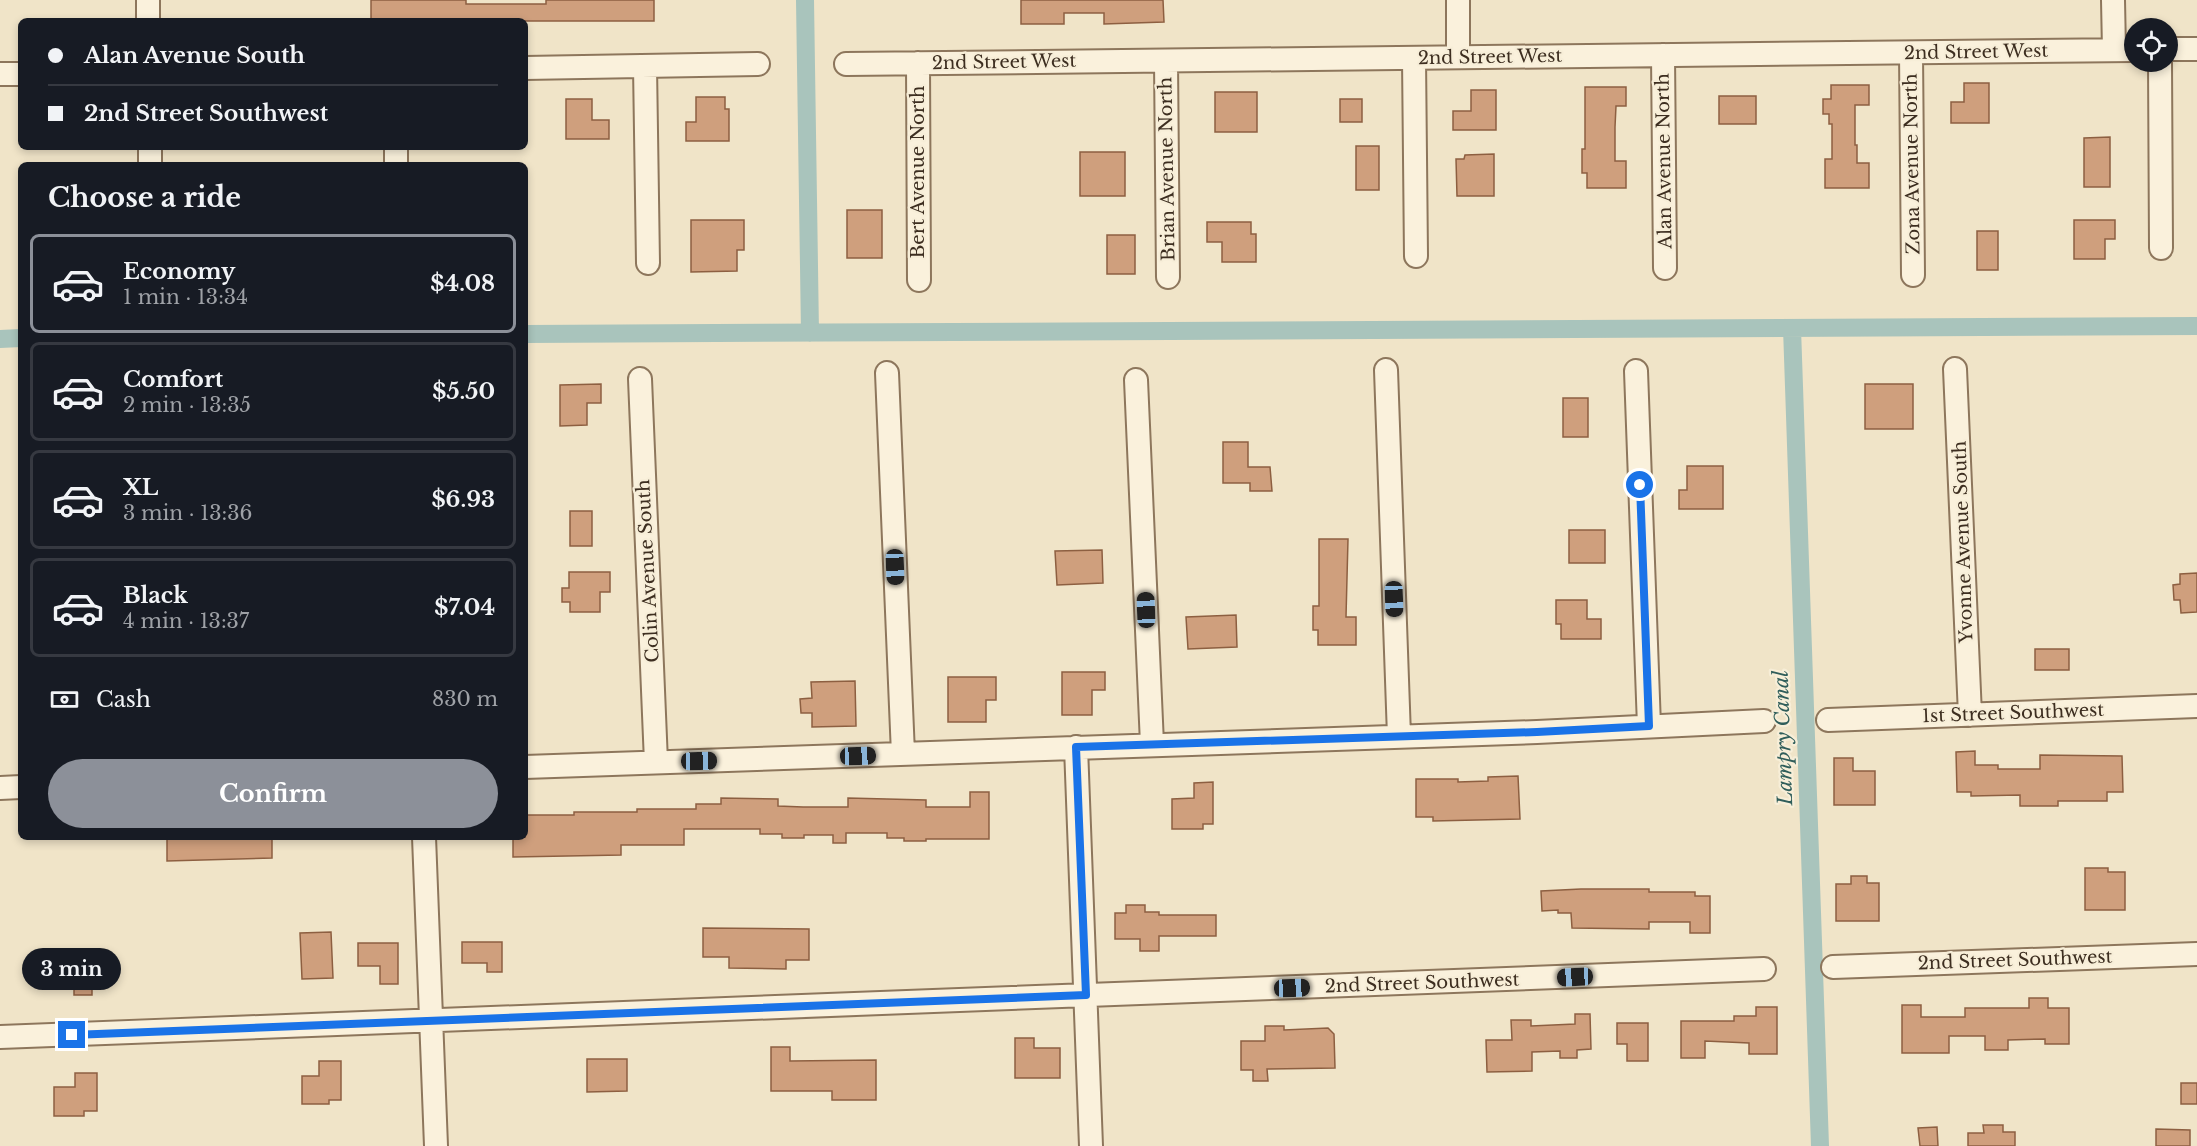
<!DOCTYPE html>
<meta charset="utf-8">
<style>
body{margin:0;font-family:"Libre Baskerville",serif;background:#20242c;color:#f1f3f6;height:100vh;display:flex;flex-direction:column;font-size:22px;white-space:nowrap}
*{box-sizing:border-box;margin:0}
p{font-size:20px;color:#9ea1a6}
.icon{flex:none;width:33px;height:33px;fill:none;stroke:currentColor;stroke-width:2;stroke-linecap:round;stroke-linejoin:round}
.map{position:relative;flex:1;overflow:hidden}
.sheet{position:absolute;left:18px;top:162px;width:510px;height:678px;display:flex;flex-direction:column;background:#171b24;border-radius:9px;box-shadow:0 3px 9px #0003}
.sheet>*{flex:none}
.hud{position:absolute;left:18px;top:18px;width:510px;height:132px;border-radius:9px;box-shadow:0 3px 9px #0003;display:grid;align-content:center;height:132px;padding:0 30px;background:#171b24}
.tools{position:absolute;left:2124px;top:18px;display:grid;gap:12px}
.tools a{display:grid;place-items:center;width:54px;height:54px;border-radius:50%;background:#171b24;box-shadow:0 3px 9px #0003;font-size:30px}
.end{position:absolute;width:27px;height:27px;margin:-14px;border:8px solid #1a73e8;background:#fff;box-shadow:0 0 0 3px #fff}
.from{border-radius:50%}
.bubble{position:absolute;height:42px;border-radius:21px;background:#171b24;box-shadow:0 3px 9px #0003;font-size:20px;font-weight:700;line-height:42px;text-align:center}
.car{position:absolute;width:18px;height:36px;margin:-18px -9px;border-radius:8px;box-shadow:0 0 4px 2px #0007;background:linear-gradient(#222 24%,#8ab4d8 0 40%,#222 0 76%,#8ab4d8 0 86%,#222 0)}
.hud b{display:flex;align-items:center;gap:21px;height:57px;font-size:22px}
.hud b+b{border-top:2px solid #363941}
.hud i{width:15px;height:15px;background:#f1f3f6}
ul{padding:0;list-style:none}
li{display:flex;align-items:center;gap:18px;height:99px;margin:0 12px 9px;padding:0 18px;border:3px solid #363941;border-radius:9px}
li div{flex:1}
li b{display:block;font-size:22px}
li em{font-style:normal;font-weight:700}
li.active{border-color:#8c9099}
li>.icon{width:54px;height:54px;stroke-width:1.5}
h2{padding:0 30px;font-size:27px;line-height:72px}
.pay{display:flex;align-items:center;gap:15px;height:66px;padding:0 30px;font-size:22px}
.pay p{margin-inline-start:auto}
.action{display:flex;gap:12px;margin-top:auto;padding:12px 30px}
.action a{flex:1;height:69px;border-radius:36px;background:#8c9099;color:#fff;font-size:24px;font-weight:700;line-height:69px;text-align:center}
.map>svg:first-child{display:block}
</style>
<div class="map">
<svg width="2197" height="1146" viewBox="0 0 2197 1146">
<rect width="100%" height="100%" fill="#f0e4c8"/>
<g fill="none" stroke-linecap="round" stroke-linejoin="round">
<path stroke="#a9c4bc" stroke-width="18" d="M805,0L810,333
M1792,328L1820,1146
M525,334L2197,326
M0,339L21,338"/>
</g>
<path fill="#cf9f7d" stroke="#8d5f41" stroke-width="1.5" d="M371,0H466V4H546V0H654V21H371Z
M1021,0H1163L1164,22L1104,24V13H1064V24H1021Z
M1964,83H1989V123H1951V102H1964Z
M1831,85H1869V105H1855V145H1857V163H1869V188H1825V159H1832V124H1829V114H1823V99H1831Z
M1585,87H1626V106H1616L1615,127V161H1626V188H1587V173H1582V149H1585Z
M1471,90H1496V130H1453V111H1471Z
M1215,92H1257V132H1215Z
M1719,96H1756V124H1719Z
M696,97H725V109H729V141H686V122H696Z
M566,99H592V120H609V139H566Z
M1340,99H1362V122H1340Z
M2110,137V187H2084V138Z
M1356,146H1379V190H1356Z
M1080,152H1125V196H1080Z
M1494,154V196H1457L1456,159H1464L1465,155Z
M847,210H882V258H847Z
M691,220H744V250H737V271L691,272Z
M2074,220H2115V239H2105V259H2074Z
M1207,222H1251V234H1256V262H1222V242H1207Z
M1977,231H1998V270H1977Z
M1107,235H1135V274H1107Z
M601,384V403H587V425L560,426V385Z
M1865,384H1913V429H1865Z
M1563,398H1588V437H1563Z
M1223,442H1248V467H1270L1272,491H1250V483H1223Z
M1687,466H1723V509H1679V490H1687Z
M570,511H592V546H570Z
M1569,530H1605V563H1569Z
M1319,539H1348L1346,617H1356V645H1318V630H1313V606H1319Z
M1102,550L1103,583L1057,585L1055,551Z
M569,572H610V592H600V612H570V602H562V588H569Z
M2197,573V612L2181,613L2180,600H2174L2173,585L2180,584V574Z
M1556,600H1587V619H1601V639H1561V624H1556Z
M1236,615L1237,647L1188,649L1186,617Z
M2035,649H2069V670H2035Z
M1062,672H1105V690H1092V715H1062Z
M948,677H996V700H986V722H948Z
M855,681L856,726L812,727V713H801L800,699L812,698L811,682Z
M1975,751V765H1998V769H2040V755L2122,756L2123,792H2107V801H2058V806H2020V795L1971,796V792H1957L1956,752Z
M1834,758H1853V771H1875V805H1834Z
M1518,776L1520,819L1433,821V817H1416V779H1458V782L1488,781V777Z
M1213,782V824H1203V829H1172V799L1194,798V783Z
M970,792H989V839H926V841H904V838H887V833H846V843H833V835H804V838H782V834H760V829H684V845H621V855L513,857V837H525V815H574V812H637V809H696V804H721V798L778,799V806L803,807H848V798L926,800V807H970Z
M167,837H272V858L167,861Z
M2085,868H2108V872H2125V910H2085Z
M1851,876H1867V883H1879V921H1836V884H1851Z
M1581,889H1649V892H1695V896H1710V933H1690V922H1649V929L1572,928L1571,913H1558V910L1542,911L1541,891Z
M1126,905H1145V912H1159V915H1216V936H1159V951H1140V939H1115V913H1126Z
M703,928L809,929V960H786V969L729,968V957H703Z
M331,932L333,978L302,979L300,933Z
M462,942H502V972H487V963H462Z
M358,943H398V984H380V966H358Z
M92,956V995H74V985H49V957Z
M2029,998H2048V1008H2069V1044H2045V1039L2008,1040V1050H1985V1036H1949V1053H1902V1005H1921V1017H1965V1008H2029Z
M1756,1007H1777V1054H1749V1043L1705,1041V1058H1681V1021H1734V1016H1756Z
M1575,1014H1590L1591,1049L1577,1050V1058H1560V1051L1532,1052V1071L1487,1072L1486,1040H1512L1511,1020H1531V1026L1575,1024Z
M1617,1023H1648V1061H1627V1044H1617Z
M1265,1026H1284V1030L1328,1028L1334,1034L1335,1068L1267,1069L1268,1081H1253V1070H1241V1041H1265Z
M1015,1038H1034V1048H1060V1078H1015Z
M771,1047H790V1061L876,1060V1100H832V1091H771Z
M587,1059H627V1091L587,1092Z
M319,1061H341V1100H329V1104H302V1076H319Z
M75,1073H97V1111H84V1116H54V1087H75Z
M2181,1083H2197V1104H2181Z
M1983,1125H2003V1132H2015V1146H1968V1133H1984Z
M1937,1127L1938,1146H1920L1918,1128Z
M2156,1129L2190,1130V1146H2156Z"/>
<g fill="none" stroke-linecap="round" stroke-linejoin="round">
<g stroke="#8d765c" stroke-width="26">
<path id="minor" d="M148,0V21
M1458,0V57
M2113,0L2114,50
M2168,49H2197
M1911,53L1913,275
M1663,55L1665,268
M1414,58L1416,256
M1166,61L1168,277
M2160,62L2161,248
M918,63L919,280
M846,64L2134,50
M645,66L648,263
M525,68L758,64
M0,74H21
M150,147V165
M396,147V165
M1955,369L1970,715
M1386,370L1399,736
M1636,371L1649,726
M887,373L903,754
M640,379L656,762
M1136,380L1152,744
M1828,720L2197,706
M1076,747L1091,1146
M525,767L1537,732L1764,721
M0,788L21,787
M424,837L436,1146
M1833,967L2197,954
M0,1037L1764,969"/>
</g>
<use href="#minor" stroke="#faf1dc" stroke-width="22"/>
</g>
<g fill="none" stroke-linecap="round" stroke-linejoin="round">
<path stroke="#1a73e8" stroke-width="8" d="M72,1035L1086,995L1076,747L1537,732L1649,726L1640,485"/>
</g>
<g text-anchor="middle" stroke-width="4.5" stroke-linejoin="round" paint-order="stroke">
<g font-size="18" fill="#3d2e20" stroke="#f7eed8">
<text transform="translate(1976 52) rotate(-1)" y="6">2nd Street West</text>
<text transform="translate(1490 57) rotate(-1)" y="6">2nd Street West</text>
<text transform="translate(1004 62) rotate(-1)" y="6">2nd Street West</text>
<text transform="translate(1664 161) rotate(-91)" y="6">Alan Avenue North</text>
<text transform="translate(1912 164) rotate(-91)" y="6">Zona Avenue North</text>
<text transform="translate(1167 169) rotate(-91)" y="6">Brian Avenue North</text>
<text transform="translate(918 172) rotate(-90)" y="6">Bert Avenue North</text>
<text transform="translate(1963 542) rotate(-92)" y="6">Yvonne Avenue South</text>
<text transform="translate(648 571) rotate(-93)" y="6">Colin Avenue South</text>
<text transform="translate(2013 713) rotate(-2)" y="6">1st Street Southwest</text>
<text transform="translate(2015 960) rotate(-2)" y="6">2nd Street Southwest</text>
<text transform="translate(1422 983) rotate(-2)" y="6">2nd Street Southwest</text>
</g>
<g font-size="20" font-style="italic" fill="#2f5d5a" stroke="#f7eed8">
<text transform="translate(1783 738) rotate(-92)" y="7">Lampry Canal</text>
</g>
</g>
</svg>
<div class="tools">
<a><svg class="icon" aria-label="locate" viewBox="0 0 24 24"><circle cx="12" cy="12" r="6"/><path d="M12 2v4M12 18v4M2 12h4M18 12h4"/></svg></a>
</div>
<i class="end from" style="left:1640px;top:485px"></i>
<i class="end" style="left:72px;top:1035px"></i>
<div class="bubble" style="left:22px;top:948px;width:99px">3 min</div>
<i class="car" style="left:895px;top:567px;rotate:178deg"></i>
<i class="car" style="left:1394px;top:599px;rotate:178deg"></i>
<i class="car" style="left:1146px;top:610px;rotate:358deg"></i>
<i class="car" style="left:858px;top:756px;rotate:88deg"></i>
<i class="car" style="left:699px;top:761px;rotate:89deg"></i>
<i class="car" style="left:1575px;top:977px;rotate:267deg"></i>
<i class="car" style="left:1292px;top:988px;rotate:88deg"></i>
<div class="hud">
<b><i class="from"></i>Alan Avenue South</b>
<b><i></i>2nd Street Southwest</b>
</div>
<section class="sheet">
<h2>Choose a ride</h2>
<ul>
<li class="active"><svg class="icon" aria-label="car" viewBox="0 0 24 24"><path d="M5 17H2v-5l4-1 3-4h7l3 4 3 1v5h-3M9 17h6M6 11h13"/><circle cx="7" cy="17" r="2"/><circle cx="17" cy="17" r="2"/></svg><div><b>Economy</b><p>1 min · 13:34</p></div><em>$4.08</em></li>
<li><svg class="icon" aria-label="car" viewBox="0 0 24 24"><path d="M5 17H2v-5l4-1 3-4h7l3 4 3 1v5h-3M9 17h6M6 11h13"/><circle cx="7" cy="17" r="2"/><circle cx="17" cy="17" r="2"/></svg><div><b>Comfort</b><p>2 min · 13:35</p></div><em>$5.50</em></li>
<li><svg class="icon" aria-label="car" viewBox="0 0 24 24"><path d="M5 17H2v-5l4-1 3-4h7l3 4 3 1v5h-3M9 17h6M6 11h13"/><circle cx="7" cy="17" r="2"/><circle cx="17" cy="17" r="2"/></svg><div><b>XL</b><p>3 min · 13:36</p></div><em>$6.93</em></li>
<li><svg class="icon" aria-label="car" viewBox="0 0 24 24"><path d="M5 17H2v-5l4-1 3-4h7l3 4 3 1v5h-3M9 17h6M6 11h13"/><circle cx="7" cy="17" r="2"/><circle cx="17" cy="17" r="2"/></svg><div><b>Black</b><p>4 min · 13:37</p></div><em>$7.04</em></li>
</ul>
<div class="pay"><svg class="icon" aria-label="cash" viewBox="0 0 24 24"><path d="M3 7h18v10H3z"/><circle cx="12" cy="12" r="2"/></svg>Cash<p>830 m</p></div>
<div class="action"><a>Confirm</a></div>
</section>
</div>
